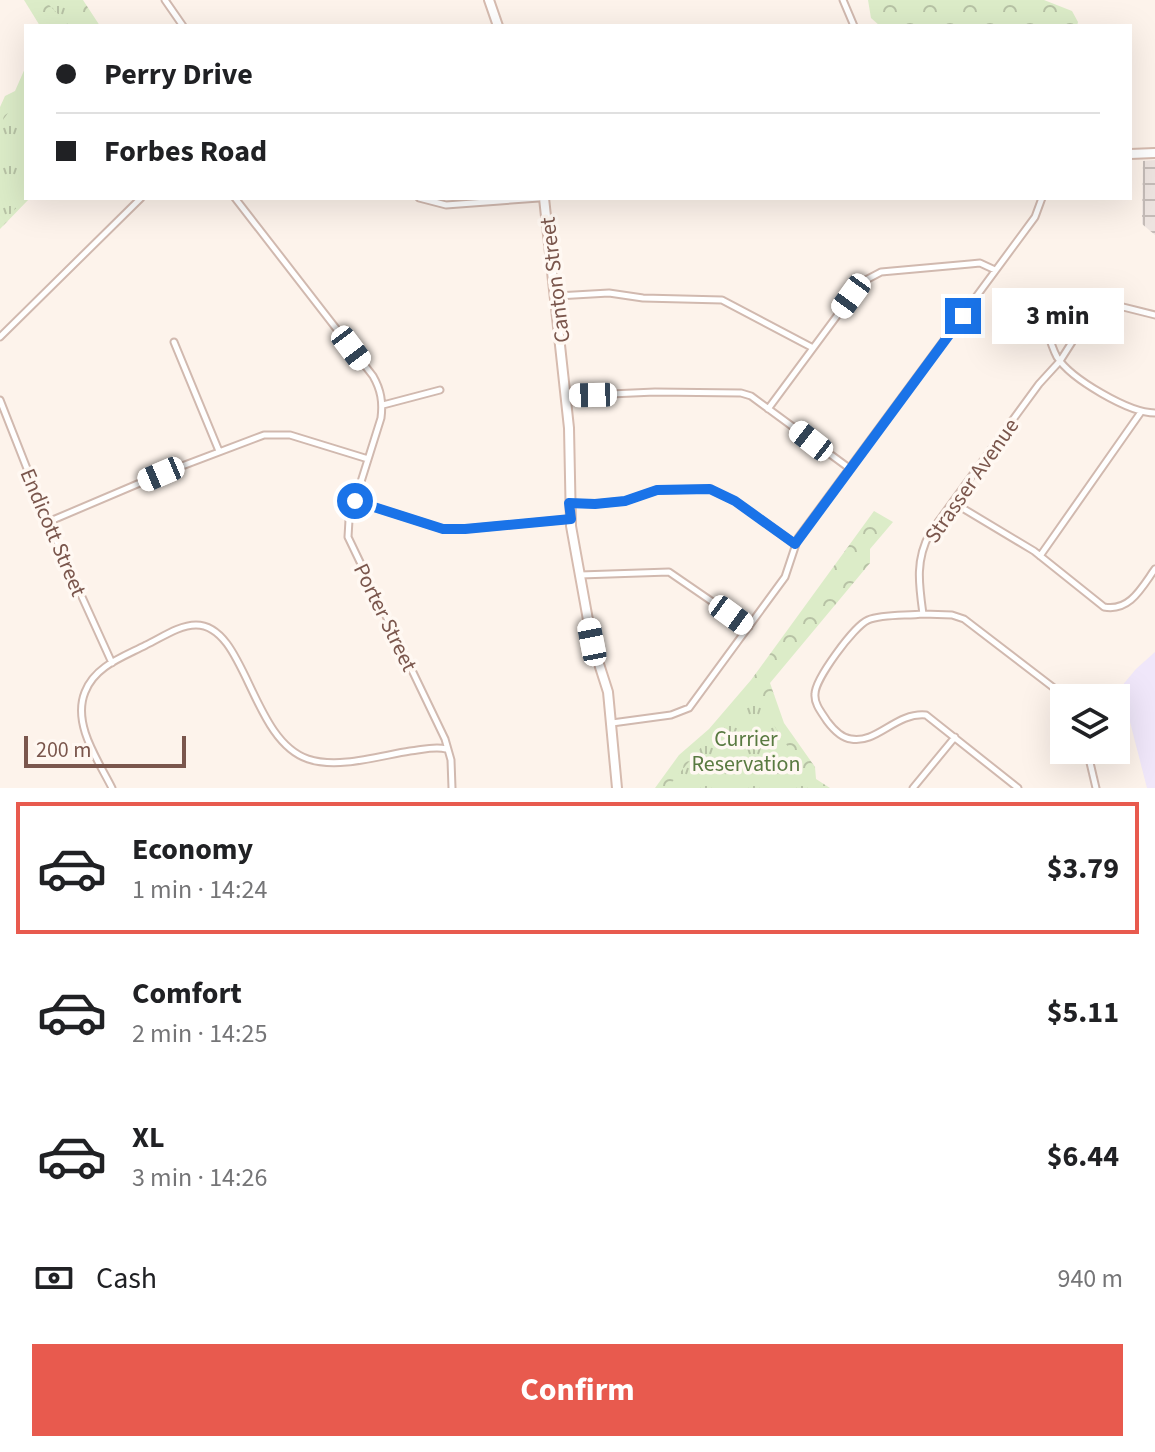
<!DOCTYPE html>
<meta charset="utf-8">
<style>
body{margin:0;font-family:"Source Sans 3",sans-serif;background:#f6f6f6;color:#202124;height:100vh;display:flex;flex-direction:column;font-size:30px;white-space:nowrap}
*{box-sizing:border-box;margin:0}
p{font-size:26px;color:#757577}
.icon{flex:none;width:44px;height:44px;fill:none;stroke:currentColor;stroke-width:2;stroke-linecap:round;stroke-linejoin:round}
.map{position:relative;height:788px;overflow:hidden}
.side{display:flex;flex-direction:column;background:#fff;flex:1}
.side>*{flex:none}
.guide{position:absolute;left:24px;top:24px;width:1108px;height:176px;border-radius:0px;box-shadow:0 8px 32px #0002;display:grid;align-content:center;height:176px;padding:0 32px;background:#fff}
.fabs{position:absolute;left:1050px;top:684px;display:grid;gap:16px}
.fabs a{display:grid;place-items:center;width:80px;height:80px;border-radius:0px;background:#fff;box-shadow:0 8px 32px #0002;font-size:40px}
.scale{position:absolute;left:24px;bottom:20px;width:162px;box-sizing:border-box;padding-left:8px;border:4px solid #7a564c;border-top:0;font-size:22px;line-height:28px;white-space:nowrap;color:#7a564c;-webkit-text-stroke:6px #fff8f2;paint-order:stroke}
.end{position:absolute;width:36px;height:36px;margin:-18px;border:10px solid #1a73e8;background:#fff;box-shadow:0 0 0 4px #fff}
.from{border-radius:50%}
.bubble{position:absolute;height:56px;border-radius:0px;background:#fff;box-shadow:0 8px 32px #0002;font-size:26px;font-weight:700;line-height:56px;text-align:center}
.car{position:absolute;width:24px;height:48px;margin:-24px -12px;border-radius:10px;box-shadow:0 0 6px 2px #0007;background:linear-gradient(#fff 24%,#345 0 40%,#fff 0 76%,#345 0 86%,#fff 0)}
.guide b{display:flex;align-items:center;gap:28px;height:76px;font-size:30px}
.guide b+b{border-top:2px solid #e0e0e0}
.guide i{width:20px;height:20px;background:#202124}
ul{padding:14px 0 0;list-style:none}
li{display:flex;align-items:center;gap:24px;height:132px;margin:0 16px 12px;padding:0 16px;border:4px solid transparent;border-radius:0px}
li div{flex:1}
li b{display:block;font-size:30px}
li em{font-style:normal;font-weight:700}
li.on{border-color:#e85a4e}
li>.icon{width:72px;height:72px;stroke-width:1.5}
.pay{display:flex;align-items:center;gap:20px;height:88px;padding:0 32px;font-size:30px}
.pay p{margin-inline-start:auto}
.action{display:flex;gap:16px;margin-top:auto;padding:16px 32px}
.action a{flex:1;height:92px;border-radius:0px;background:#e85a4e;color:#fff;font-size:32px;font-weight:700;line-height:92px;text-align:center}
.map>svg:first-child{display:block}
</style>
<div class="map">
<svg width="1155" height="788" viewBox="0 0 1155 788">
<defs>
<pattern id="industrial-grid" width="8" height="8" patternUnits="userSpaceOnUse" patternTransform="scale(2)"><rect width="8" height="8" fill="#ede4e0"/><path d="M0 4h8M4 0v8" fill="none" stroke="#c5bcb8"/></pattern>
<pattern id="forest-crowns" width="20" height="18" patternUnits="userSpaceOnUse" patternTransform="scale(2)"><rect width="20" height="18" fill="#dcecc8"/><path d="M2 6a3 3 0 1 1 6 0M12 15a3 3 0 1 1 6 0" fill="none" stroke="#b7c2a5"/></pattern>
<pattern id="park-tufts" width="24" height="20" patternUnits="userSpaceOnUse" patternTransform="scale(2)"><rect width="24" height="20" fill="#dcecc8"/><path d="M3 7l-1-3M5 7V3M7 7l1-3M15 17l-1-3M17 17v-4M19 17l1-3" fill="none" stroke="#b7c2a5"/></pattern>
</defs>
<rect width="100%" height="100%" fill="#fdf3eb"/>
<path fill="url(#industrial-grid)" d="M1155,160V235L1142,224L1143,161Z"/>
<path fill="#f0e7fa" d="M1155,652V788H1147L1121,687L1136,669Z"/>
<path fill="url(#forest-crowns)" d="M24,0H83L100,26H40Z
M868,0H1044L1072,11L1078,22L1077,26H880L871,18Z
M26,66V198H30L0,229V107L5,96L15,91Z
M874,511L893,522L870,549V563L770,683L784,723L815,767L816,779L830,788H655L679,755L709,729L751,680Z"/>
<path fill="url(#park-tufts)" d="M44,0H71L88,26H70Z
M26,88V198L0,225V124Z
M750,689L815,788H667Z"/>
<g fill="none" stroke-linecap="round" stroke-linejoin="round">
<g stroke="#d1b9af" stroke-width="9">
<path id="street" d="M165,0L183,26
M843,0L854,26
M235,198L373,376C381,390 383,402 381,418L349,520L348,537L445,739L451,760L452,788
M419,198L446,205L539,198
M557,296L609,293L643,298L722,300L813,348
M1042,315C1047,328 1050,344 1057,357C1071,379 1129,413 1155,413
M0,337L141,198
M174,342L219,451
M566,396L655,392L741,393L751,396L849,468
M0,400L48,522L112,663
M383,405L440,390
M768,409L862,282L881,272L970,264L980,263L995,270
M355,501L443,529H465L571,519
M571,503L595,504L625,501L657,490L710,489L735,501L795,544
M954,503L1034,551L1104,607C1130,612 1142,587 1155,569
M48,522L161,474L264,435H290L368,459
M1040,556L1141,412
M580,575L669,572L749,627
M923,614C906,616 883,614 868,620C854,626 815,679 815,694C814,704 822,713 827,721C833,729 841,738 851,739C877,744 896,712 926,715L1018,788
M1067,698L964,619L952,615L923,614C919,585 915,560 930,533L1039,384L1060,361L1088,317L1101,307L1111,304L1155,315
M612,723L671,715L689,708L785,577L798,538L1035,217L1042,198
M1087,750L1096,788
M112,788C98,760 72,724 85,692C95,666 123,657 146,645C161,638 179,625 196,625C246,625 251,740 308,759C338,769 379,756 410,751C422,750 434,746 446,749
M913,788L955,737"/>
</g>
<g stroke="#d6bbaf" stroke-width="12">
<path id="secondary" d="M489,0L498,26
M1130,154L1155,153
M544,198L569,428L571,526L592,642L608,692L617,788"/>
</g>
<use href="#street" stroke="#fff" stroke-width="5"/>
<use href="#secondary" stroke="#fff" stroke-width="8"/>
</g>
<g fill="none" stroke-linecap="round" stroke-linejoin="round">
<path stroke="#1a73e8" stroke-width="10" d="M355,501L443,529H465L571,519L569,503L595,504L625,501L657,490L710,489L735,501L795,544L963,316"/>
</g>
<g text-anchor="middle" stroke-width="7" stroke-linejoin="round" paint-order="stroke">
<g font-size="22" fill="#7a564c" stroke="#fff8f2">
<text transform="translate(554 280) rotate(-97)" y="8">Canton Street</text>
<text transform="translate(971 480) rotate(-55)" y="8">Strasser Avenue</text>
<text transform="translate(54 532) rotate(67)" y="8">Endicott Street</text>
<text transform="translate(386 617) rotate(64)" y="8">Porter Street</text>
</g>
<g font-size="22" fill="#597a41" stroke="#fff8f2">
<text x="746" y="746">Currier<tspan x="746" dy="25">Reservation</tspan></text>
</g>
</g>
</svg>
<div class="fabs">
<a><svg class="icon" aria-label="layers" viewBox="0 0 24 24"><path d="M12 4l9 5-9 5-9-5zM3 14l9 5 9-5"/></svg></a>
</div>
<div class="scale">200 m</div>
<i class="end from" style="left:355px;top:501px"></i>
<i class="end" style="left:963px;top:316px"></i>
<div class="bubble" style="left:992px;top:288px;width:132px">3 min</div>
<i class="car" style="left:851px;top:296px;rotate:216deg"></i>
<i class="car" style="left:351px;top:348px;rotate:143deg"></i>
<i class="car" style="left:593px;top:395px;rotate:269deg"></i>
<i class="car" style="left:811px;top:441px;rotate:308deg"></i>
<i class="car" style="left:161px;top:474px;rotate:247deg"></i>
<i class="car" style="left:731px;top:615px;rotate:126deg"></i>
<i class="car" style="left:592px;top:642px;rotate:349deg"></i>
<div class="guide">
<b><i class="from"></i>Perry Drive</b>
<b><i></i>Forbes Road</b>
</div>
</div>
<section class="side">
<ul>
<li class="on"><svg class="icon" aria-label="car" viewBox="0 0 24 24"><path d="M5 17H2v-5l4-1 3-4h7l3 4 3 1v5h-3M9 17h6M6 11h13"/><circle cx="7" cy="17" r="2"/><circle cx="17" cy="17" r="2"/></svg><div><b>Economy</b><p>1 min · 14:24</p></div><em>$3.79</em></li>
<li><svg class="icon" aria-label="car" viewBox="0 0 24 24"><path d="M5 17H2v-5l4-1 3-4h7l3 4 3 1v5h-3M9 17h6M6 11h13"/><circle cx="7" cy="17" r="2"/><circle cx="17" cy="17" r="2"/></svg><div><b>Comfort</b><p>2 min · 14:25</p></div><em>$5.11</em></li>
<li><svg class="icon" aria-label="car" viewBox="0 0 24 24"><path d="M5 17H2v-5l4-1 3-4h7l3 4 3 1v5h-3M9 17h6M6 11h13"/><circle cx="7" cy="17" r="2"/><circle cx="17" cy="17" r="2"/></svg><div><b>XL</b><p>3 min · 14:26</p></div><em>$6.44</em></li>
</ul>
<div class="pay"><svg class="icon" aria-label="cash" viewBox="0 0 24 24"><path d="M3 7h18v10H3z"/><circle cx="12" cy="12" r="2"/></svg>Cash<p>940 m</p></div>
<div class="action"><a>Confirm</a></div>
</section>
